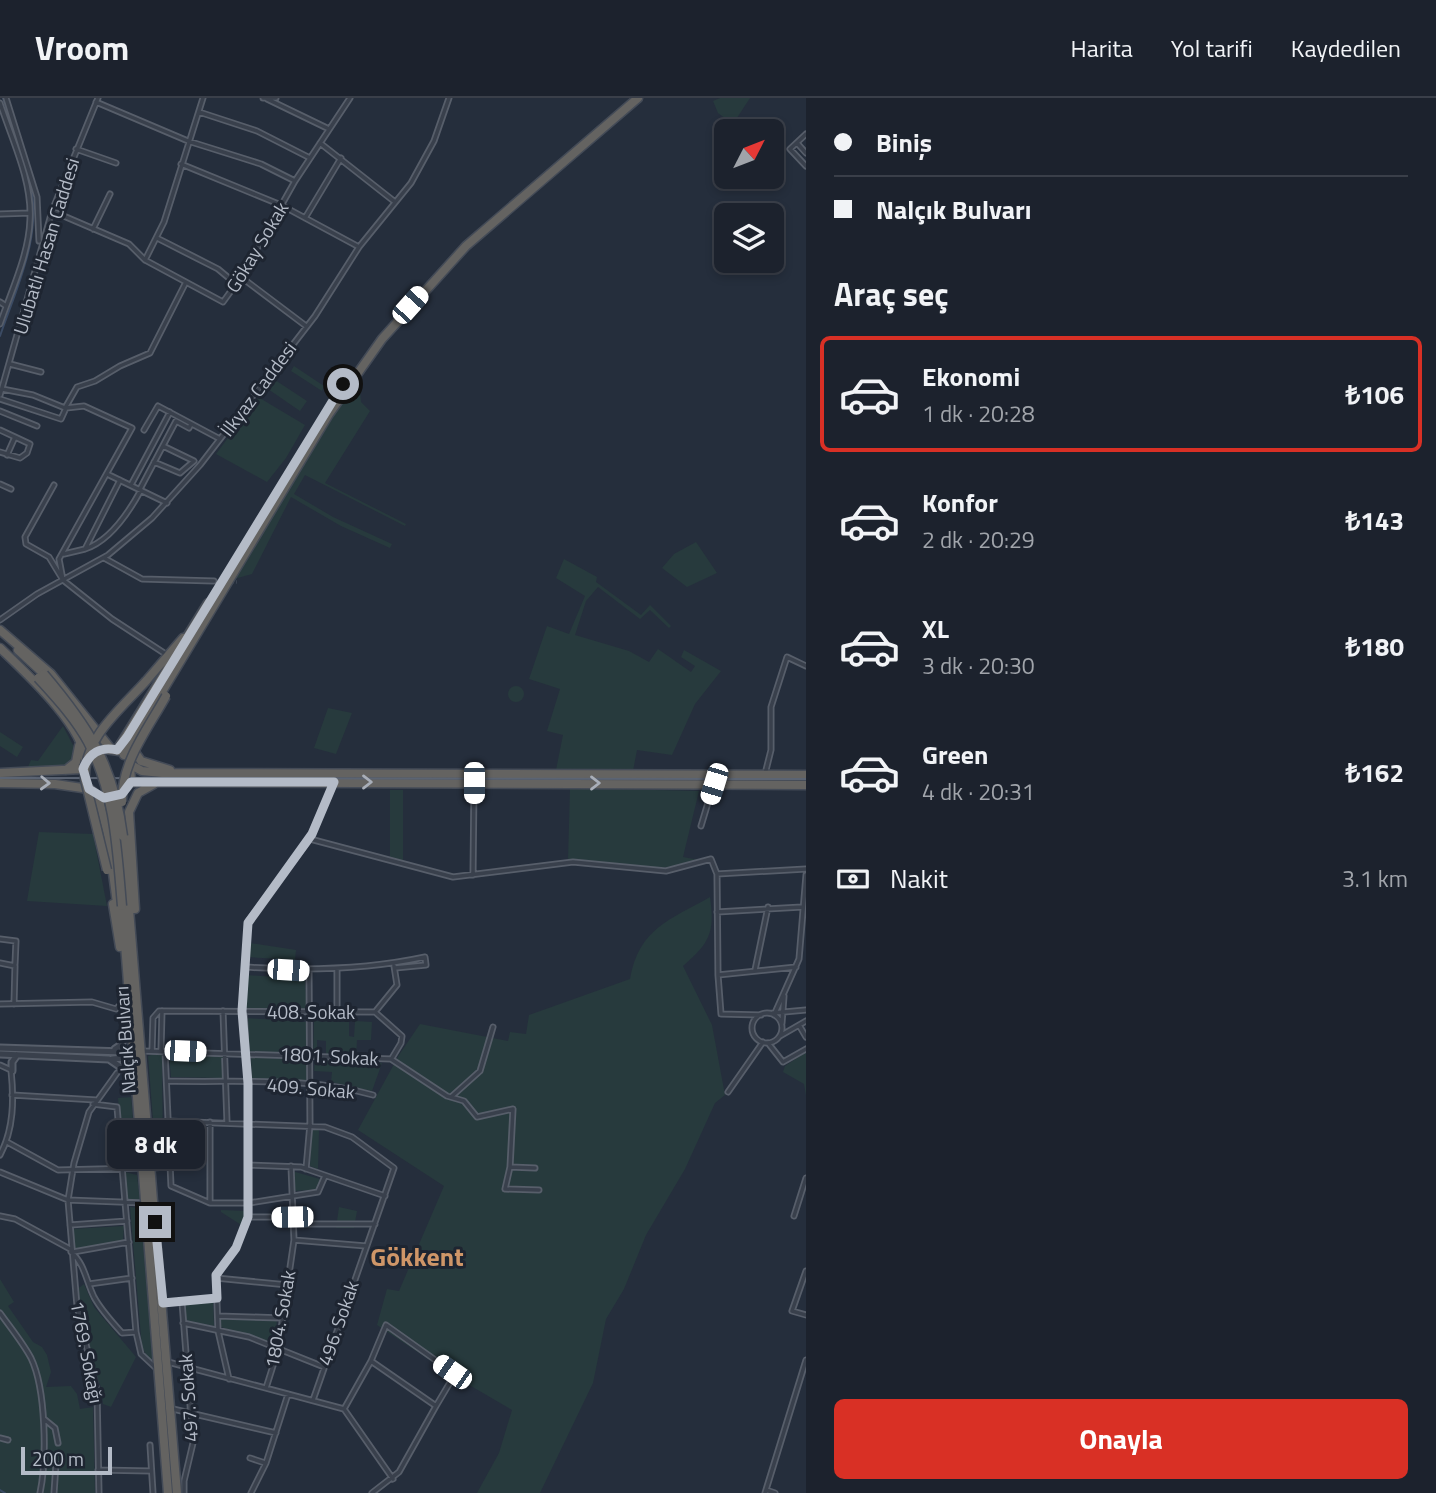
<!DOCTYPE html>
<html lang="tr">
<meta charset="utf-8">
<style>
body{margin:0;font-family:"Titillium Web",sans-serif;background:#252a35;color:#f1f3f6;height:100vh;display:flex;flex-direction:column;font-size:26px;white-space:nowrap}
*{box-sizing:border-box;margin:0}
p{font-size:23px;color:#a0a4aa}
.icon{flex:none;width:38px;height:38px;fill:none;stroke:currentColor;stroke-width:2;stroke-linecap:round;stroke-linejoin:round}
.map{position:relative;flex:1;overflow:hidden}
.side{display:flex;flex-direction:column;background:#1c222d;width:630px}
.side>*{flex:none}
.banner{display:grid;align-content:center;height:154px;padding:0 28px;background:#1c222d}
.needle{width:46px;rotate:48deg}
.fabs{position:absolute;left:714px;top:21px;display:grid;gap:14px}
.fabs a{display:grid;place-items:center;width:70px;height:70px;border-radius:10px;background:#1c222d;box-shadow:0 4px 10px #0003,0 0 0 2px #3a3f49;font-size:35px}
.scale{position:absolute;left:21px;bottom:18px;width:91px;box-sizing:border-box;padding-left:7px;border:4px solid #b4bbc7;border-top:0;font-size:19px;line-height:24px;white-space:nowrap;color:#b4bbc7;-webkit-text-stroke:5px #1e2531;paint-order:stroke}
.end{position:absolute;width:32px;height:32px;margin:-16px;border:9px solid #b4bbc7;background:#111;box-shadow:0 0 0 4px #111}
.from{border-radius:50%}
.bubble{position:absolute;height:49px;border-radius:10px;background:#1c222d;box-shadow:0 4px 10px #0003,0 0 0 2px #3a3f49;font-size:23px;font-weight:700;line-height:49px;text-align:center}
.car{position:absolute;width:21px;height:42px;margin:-21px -10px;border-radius:9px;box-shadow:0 0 5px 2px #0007;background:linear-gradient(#fff 24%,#345 0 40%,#fff 0 76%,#345 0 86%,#fff 0)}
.banner b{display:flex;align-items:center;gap:24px;height:66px;font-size:26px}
.banner b+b{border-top:2px solid #3a3f49}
.banner i{width:18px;height:18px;background:#f1f3f6}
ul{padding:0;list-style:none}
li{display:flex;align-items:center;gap:21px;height:116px;margin:0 14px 10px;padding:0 14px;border:4px solid transparent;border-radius:10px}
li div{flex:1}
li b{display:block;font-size:26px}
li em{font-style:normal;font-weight:700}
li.on{border-color:#d93025}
li>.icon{width:63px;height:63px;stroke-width:1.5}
h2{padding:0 28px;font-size:32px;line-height:84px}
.pay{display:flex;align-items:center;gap:18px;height:77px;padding:0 28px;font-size:26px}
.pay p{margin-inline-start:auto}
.primary-button{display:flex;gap:14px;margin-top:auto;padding:14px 28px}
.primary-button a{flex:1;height:80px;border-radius:10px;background:#d93025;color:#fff;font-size:28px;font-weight:700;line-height:80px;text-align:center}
header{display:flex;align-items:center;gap:42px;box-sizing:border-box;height:98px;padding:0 35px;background:#1c222d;border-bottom:2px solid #3a3f49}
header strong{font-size:33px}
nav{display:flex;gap:38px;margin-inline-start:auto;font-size:24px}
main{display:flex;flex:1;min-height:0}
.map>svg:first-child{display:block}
</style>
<header>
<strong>Vroom</strong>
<nav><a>Harita</a><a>Yol tarifi</a><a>Kaydedilen</a></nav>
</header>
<main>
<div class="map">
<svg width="806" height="1395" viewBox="0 0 806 1395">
<rect width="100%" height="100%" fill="#252e3c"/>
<path fill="#273a3d" d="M720,0H750L733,26L718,15L713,3Z
M294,268L324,288L322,293L291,273Z
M272,280L307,303L300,313L265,289Z
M352,288L360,294L361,304L370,313L325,385L406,426L405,428L305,377L294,396L333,419L392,446L390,450L341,428L291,399L252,476L234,481Z
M258,299L305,327L286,360L267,384L216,356Z
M696,444L717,475L687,489L662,470L674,456Z
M564,461L597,479L596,484L641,517L650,507L671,528L669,530L650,512L640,521L598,489L586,503L575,537L629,553L649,564L658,551L691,574L695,568L681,559L684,552L721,573L695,606L672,657L637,652L633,673L556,672L563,637L547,633L560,591L529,581L547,528L569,536L585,498L556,480Z
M508 596a8 8 0 1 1 16 0a8 8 0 1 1-16 0Z
M328,610L352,615L336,656L314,650Z
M63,628L74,649L76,659L64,670L27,671L31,662L38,663Z
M0,634L23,649L17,659L0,648Z
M570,690L699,693L683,759L699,762L655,772L568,762Z
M390,692H403V763L390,762Z
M39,734L93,736L107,808L27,803Z
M710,799C715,834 710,845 683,868L712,927L725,997L715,1005L685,1071L646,1137L624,1191L606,1221L593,1285L540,1395H477L499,1355L512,1312L452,1277L377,1227L387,1191L399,1193L444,1088L358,1032L399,957L420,926L508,943L510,934L526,936L529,917L630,881C639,830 670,822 710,799Z
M250,845L296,852L295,862L248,859Z
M246,877L305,881L307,916L244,913Z
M246,920L306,924V959L247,957Z
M314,923L349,924V938L354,939L355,923L372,924L371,942H357L356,960L326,959V943L317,942V959H313Z
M162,954L163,1063L159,1064L156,1060L148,958Z
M806,954V998L804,986L783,974L785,968Z
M169,956L223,957L224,980L171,979Z
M251,959L306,962L307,982H252Z
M315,961L382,965L372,993L331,984L332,974L314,973Z
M131,999L137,1068H125L118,1000Z
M312,1030L319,1032L318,1071L310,1068Z
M292,1073L320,1081L318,1092L292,1093Z
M125,1074L137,1077L140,1104L127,1103Z
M130,1109L140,1110L153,1267L142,1250Z
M339,1109L357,1113L354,1130H336Z
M221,1112L246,1113V1130L221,1114Z
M124,1128L123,1143L73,1152L72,1131Z
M0,1181L14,1204L8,1208L33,1244L42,1249L47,1257L51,1274L46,1289L71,1288L77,1296L80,1311L93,1309L95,1395H0Z
M84,1186L94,1209L136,1259L111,1309L103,1306L101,1289L89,1261L76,1192Z
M213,1203L214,1228L184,1222L183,1205Z
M220,1221L277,1222L274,1247L221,1229Z"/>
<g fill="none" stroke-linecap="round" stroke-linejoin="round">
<path stroke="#3b4b64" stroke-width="2" d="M3,0L22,55
M0,238C17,188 44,135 29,81
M0,1392L5,1395"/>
<path stroke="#3a4351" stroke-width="3.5" stroke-dasharray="3.5 2" stroke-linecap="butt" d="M330,294L345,303
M214,483L237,484"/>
<g stroke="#575e6a" stroke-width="7">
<path id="minor" d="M6,0L37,99L39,143
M263,0H276
M267,1L329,31
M96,4L188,43L261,66L295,83
M0,5C12,42 32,82 30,121C29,157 11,193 0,226
M199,14L257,33L310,60
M806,36L790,51L806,68
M320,45L395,104
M797,45L806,55
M76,51L116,65
M181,66L281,107L359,149
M52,113L129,146L145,162L223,204L241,179L295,83L350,0
M0,116L30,115
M305,120L341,60
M93,131L110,96
M157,140L218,171L236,186
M145,162L164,124L203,0
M241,179L306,228
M0,204L6,208
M10,266L41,274
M2,291L33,297L65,310L77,289L95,283L120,268L150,255L186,184
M0,297L52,113L98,0
M0,301L61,321L66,310L84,308L132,330L59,461L63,482
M0,313L37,328
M0,332L30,346L27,355L20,360L0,354
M144,332L158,308L220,341
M7,357L15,339
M154,364L180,375L194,363L163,348
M107,376L167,405
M0,386L11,391
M54,387L25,439L26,446L49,459L63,482L112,521L164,555
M131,387L170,314
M140,391L176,323L189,330L191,326
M85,451C110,443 129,414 141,392
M64,456L85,451L120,382
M104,460L142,481L214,483
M0,522L37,496L108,457L152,420L200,367L315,218L359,149L411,85L434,43L449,0
M765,676L771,652V609L787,559L806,568
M701,728L713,688
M310,741L453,779L573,764L666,773L711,761L717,776L718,877
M717,776L806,771
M473,777L474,687
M717,814L802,809
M0,841L16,843L15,866
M0,865L15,868L14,906
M245,869C306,873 365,872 425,859L426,867L395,870
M337,871V914
M755,872L768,809
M0,906L92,904L116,911L124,903
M223,913L227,1024
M242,913L248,823L307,745L334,686
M244,913L248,985L249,1119H292
M375,914L402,938L401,945L392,960
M375,914L397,887L394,868
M773,915L806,912
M752 930a15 15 0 1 1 30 0a15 15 0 1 1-30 0Z
M761,917L721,916L718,877L796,869
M774,917L799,861L806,777
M782,925L784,898
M799,927L806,939
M780,938L806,923
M768,945L783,964L806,951
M161,952L162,913
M142,953L391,961L447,998L464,1003L477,1019L513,1011L510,1069L505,1091L539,1092
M152,953L153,920L159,913L375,914
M165,953L171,1088L210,1105H249L318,1094L325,1078
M0,967L11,972C14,1001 14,1031 0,1057
M167,983C235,985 307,978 373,997
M728,994L763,944
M12,997L96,1002
M451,999L480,973L493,929
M93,1006L117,1009L136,1234L141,1256L157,1271
M166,1023L325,1029L352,1039L394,1070L313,1302
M210,1024V1105
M7,1044L58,1072L141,1070
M250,1067L301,1069L385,1098
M510,1069L535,1070
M152,1070L167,1069
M306,1071L310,1026L309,874
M0,1074L68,1102L145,1105
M0,1118L15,1121L70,1151
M794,1118L806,1080
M294,1126H375
M70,1127L127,1123
M294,1142L366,1148
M71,1154C85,1166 86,1183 94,1199C101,1212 112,1224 122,1235L136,1234
M73,1154L129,1144
M806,1173L792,1213L806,1217
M216,1180L288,1187
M89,1186L132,1180
M182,1204L193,1345L184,1383V1395
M163,1205L216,1200
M0,1215C10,1229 23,1245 31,1260C46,1291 47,1361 40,1395
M218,1218L282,1220
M183,1225L249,1239L324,1269
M386,1227L455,1276L436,1308L371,1263Z
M168,1264L344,1311L393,1381
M229,1281L218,1233L216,1177L236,1150L249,1119
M266,1290L278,1252L294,1142L291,1068
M173,1311L276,1335
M344,1311L371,1263
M44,1321L55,1330L58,1345
M0,1340L8,1342
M150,1347L153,1395
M250,1360L265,1365
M98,1372L151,1373
M766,1392L775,1395
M54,1395L56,1366
M99,1395L97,1293L77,1208L68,1102L74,1065L89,1014L117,975
M251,1395L266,1365L288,1296
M372,1395L399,1374L436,1308
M765,1395L806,1262"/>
</g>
<g stroke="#575e6a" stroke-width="9">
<path id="tertiary" d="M0,950L124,954V960L112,961
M115,951L121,947L129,927
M0,956L109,961L125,972L135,988
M12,973V964L17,957"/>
</g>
<g stroke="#444b57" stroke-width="11">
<path id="trunk" d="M0,532L51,576L111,651
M0,550C24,573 88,631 85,666
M18,552L44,576
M146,583L183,540
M132,650L141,663L170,672
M117,652L208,505
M92,656L105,651L119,653
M124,657L329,316L382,241L466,148L638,0
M131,667L142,673L162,675L806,677
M66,672L76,664L79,648
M0,675L83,671
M131,684L806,687
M0,685L55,686L89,691
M87,689L98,698L117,699L131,684L130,665
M98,698L108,737L118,813
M123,738L177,1395
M113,806L120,849
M122,808L168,1395
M135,811L129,714L138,695L154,686"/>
</g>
<use href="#minor" stroke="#39404c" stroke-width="3.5"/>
<use href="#tertiary" stroke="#39404c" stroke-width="5"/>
<use href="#trunk" stroke="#646361" stroke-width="8"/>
<path stroke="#5b6473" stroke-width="2" d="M0,680L806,681"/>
<g stroke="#444b57" stroke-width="11" stroke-linecap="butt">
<path id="trunk-bridge" d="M44,576C89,629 114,668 123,738
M38,580C56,600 75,620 88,644C115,696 117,751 122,808
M122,704C121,664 148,631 166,598
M107,772L85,682C83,640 120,612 146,583"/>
</g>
<use href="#trunk-bridge" stroke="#646361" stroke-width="8"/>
</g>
<defs><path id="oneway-chevron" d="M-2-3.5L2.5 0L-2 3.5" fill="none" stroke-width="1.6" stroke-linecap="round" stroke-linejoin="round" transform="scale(1.75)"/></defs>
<g stroke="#a8aeb8">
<use href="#oneway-chevron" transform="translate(367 684)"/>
<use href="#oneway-chevron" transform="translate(45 685) rotate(2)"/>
<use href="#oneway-chevron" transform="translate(595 685)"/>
</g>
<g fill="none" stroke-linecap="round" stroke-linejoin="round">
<path stroke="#b4bbc7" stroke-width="9" d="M155,1124L163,1205L217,1200L216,1177L236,1150L248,1119V985L242,913L248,825L312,736L334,684H131L122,696L104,700L89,691L83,671C89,655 101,648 117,652L127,639L343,286"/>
</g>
<g text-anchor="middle" stroke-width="6" stroke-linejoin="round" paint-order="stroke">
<g font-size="19" fill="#b4bbc7" stroke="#1e2531">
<text transform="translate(46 148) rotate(-73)" y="7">Ulubatlı Hasan Caddesi</text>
<text transform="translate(257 149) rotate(-59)" y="7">Gökay Sokak</text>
<text transform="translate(258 291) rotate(-53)" y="7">İlkyaz Caddesi</text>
<text x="311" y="921">408. Sokak</text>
<text transform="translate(125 942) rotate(-94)" y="7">Nalçık Bulvarı</text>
<text transform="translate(329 958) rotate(3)" y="7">1801. Sokak</text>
<text transform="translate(311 990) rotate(5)" y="7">409. Sokak</text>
<text transform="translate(280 1221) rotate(-80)" y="7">1804. Sokak</text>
<text transform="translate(338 1225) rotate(-71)" y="7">496. Sokak</text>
<text transform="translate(87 1254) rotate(79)" y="7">1769. Sokağı</text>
<text transform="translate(188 1300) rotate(-94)" y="7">497. Sokak</text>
</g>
<g font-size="26" font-weight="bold" fill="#cf9668" stroke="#1e2531">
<text x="417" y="1168">Gökkent</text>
</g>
</g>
</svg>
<div class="fabs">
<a><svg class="needle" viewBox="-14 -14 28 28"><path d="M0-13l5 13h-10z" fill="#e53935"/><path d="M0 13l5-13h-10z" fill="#a0a4aa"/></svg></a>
<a><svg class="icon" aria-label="layers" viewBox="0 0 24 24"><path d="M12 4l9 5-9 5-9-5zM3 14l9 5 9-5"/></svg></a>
</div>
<div class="scale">200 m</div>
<i class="end from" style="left:343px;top:286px"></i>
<i class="end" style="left:155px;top:1124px"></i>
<div class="bubble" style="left:107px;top:1022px;width:98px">8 dk</div>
<i class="car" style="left:410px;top:207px;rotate:42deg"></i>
<i class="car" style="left:474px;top:685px;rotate:180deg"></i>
<i class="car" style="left:714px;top:686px;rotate:197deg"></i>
<i class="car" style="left:288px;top:872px;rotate:94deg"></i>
<i class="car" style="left:185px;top:953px;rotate:92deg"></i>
<i class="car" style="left:292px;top:1119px;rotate:269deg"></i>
<i class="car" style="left:452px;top:1274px;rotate:305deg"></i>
</div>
<section class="side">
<div class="banner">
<b><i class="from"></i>Biniş</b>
<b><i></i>Nalçık Bulvarı</b>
</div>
<h2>Araç seç</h2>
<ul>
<li class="on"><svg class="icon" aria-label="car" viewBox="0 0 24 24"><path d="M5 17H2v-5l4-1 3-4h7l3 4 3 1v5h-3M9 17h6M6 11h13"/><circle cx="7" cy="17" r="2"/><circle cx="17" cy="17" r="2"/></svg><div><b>Ekonomi</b><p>1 dk · 20:28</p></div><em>₺106</em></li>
<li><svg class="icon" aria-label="car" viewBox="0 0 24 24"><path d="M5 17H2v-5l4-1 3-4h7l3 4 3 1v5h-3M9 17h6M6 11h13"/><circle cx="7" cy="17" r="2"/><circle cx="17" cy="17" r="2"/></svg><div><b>Konfor</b><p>2 dk · 20:29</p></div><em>₺143</em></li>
<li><svg class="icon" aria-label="car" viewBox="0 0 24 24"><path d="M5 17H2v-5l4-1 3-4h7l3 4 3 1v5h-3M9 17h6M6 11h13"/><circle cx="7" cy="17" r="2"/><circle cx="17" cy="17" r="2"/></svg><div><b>XL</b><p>3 dk · 20:30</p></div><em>₺180</em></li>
<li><svg class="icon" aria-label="car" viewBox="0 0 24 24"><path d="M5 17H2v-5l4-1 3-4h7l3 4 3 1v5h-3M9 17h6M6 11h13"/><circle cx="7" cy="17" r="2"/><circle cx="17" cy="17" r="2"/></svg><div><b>Green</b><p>4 dk · 20:31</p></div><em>₺162</em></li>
</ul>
<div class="pay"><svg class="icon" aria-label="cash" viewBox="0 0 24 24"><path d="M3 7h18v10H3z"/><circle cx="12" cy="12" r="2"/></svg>Nakit<p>3.1 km</p></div>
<div class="primary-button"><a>Onayla</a></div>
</section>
</main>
